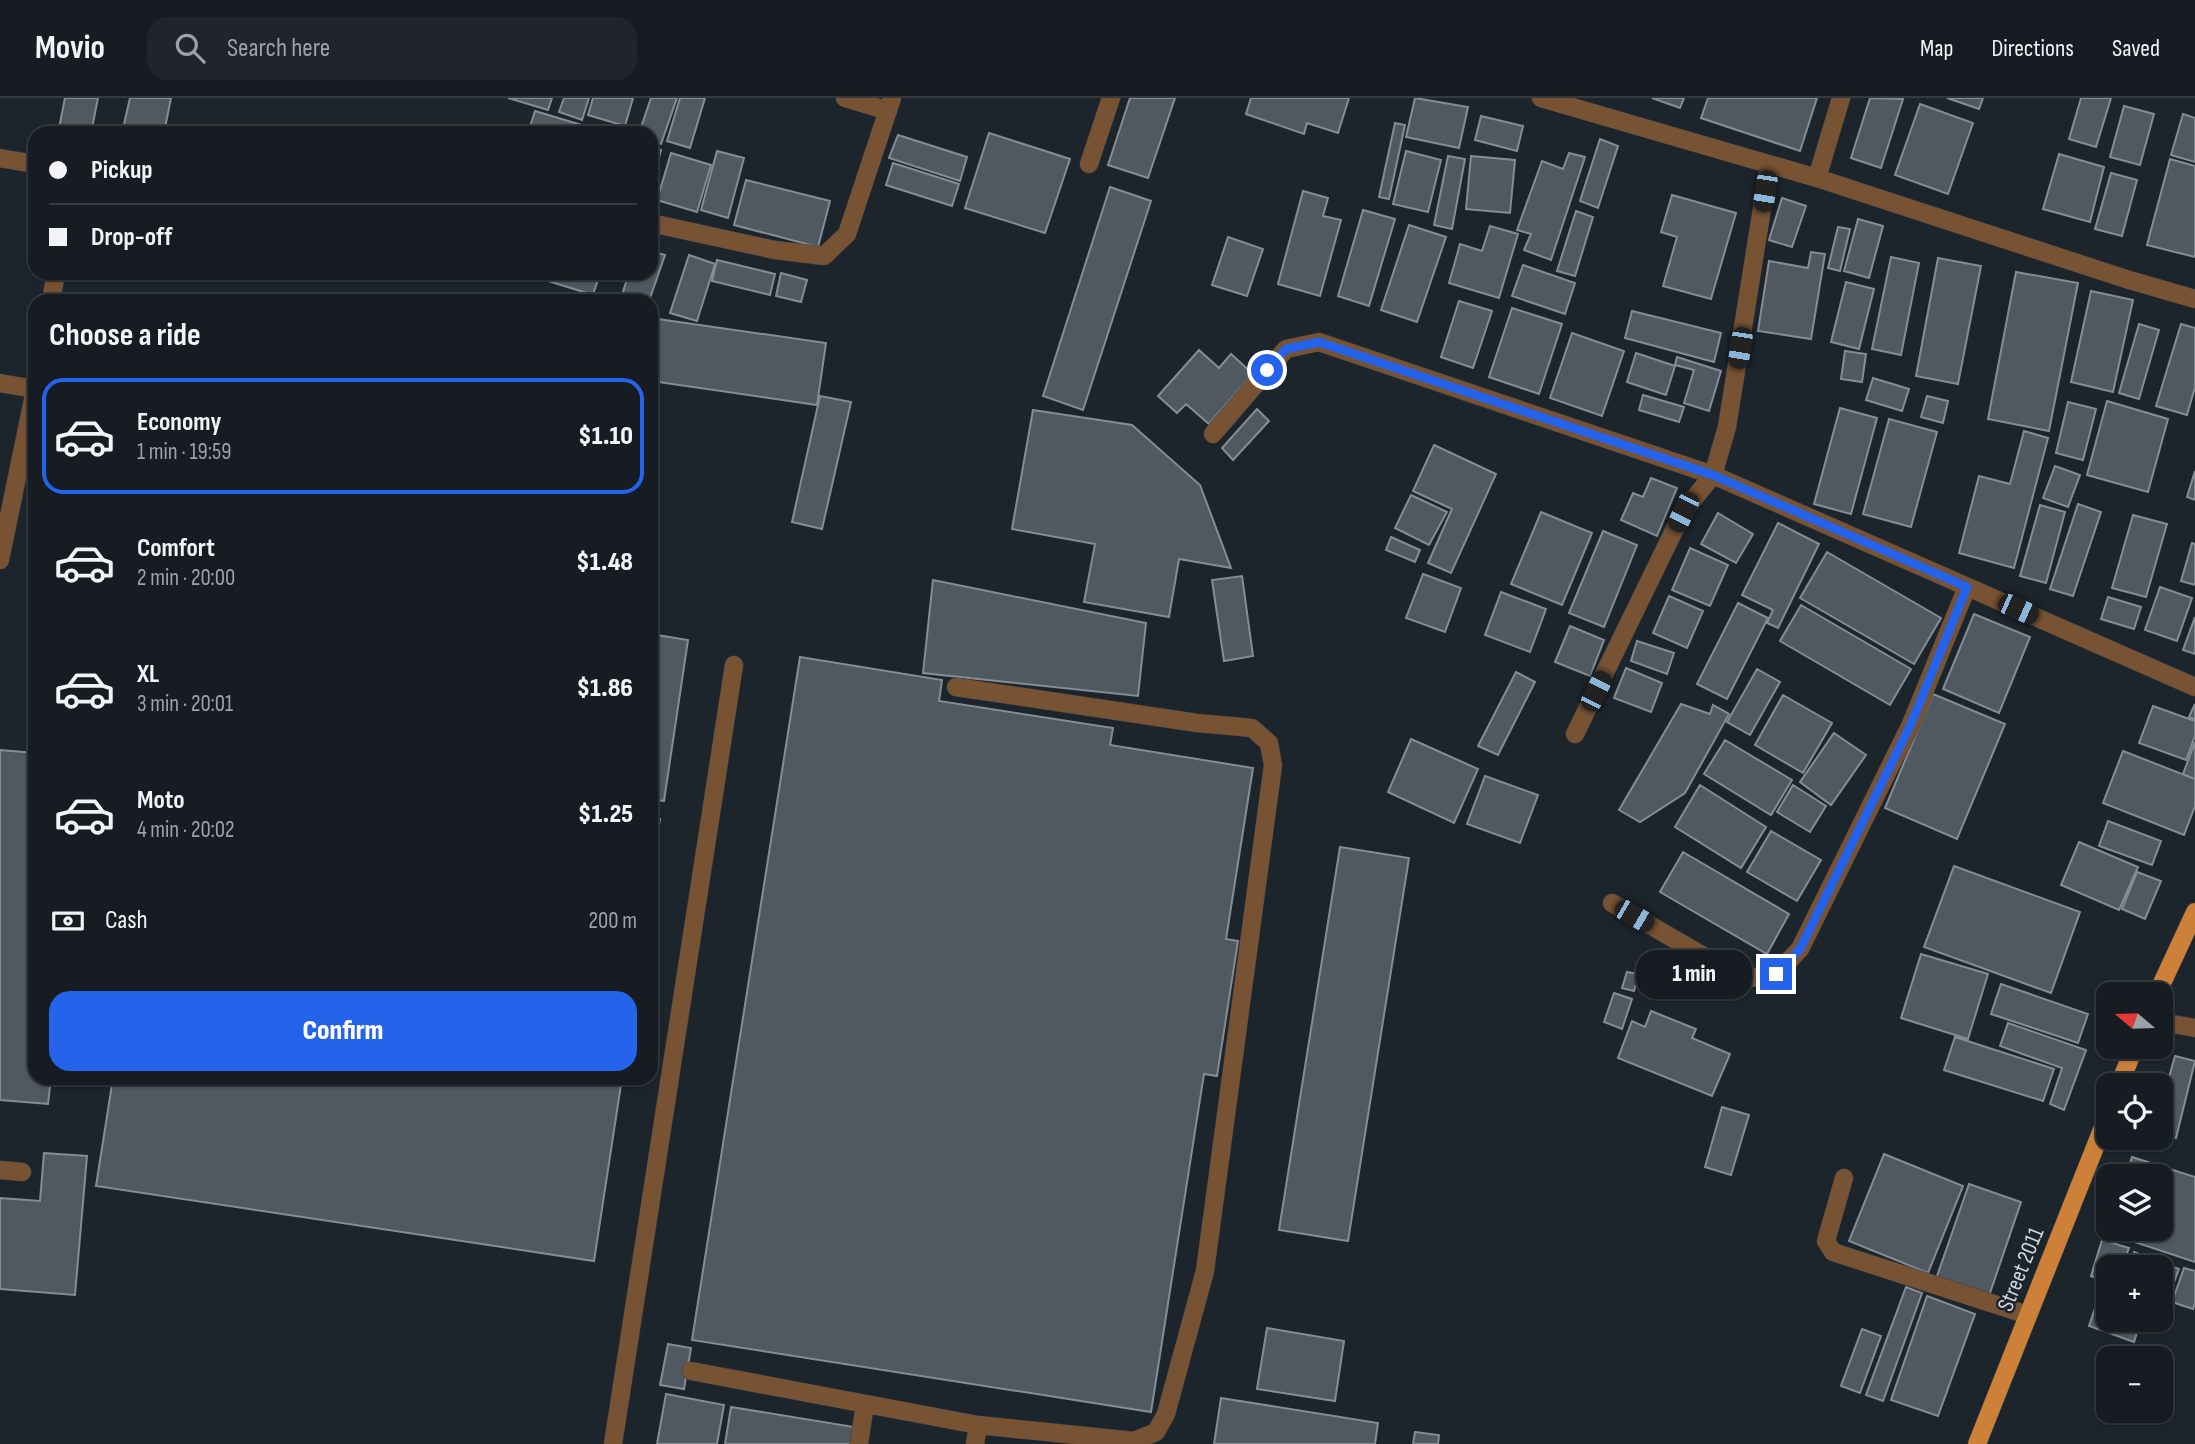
<!DOCTYPE html>
<meta charset="utf-8">
<style>
body{margin:0;font-family:"Sofia Sans Condensed",sans-serif;background:#1f252a;color:#f1f3f6;height:100vh;display:flex;flex-direction:column;font-size:26px;white-space:nowrap}
*{box-sizing:border-box;margin:0}
p{font-size:23px;color:#9ea1a5}
.icon{flex:none;width:38px;height:38px;fill:none;stroke:currentColor;stroke-width:2;stroke-linecap:round;stroke-linejoin:round}
.map{position:relative;flex:1;overflow:hidden}
.sheet{position:absolute;left:28px;top:196px;width:630px;height:791px;display:flex;flex-direction:column;background:#161c21;border-radius:21px;box-shadow:0 2px 5px #0004,0 0 0 2px #353a3f}
.sheet>*{flex:none}
.banner{position:absolute;left:28px;top:28px;width:630px;height:154px;border-radius:21px;box-shadow:0 2px 5px #0004,0 0 0 2px #353a3f;display:grid;align-content:center;height:154px;padding:0 21px;background:#161c21}
.needle{width:46px;rotate:289deg}
.controls{position:absolute;left:2096px;top:884px;display:grid;gap:14px}
.controls a{display:grid;place-items:center;width:77px;height:77px;border-radius:14px;background:#161c21;box-shadow:0 2px 5px #0004,0 0 0 2px #353a3f;font-size:35px}
.end{position:absolute;width:32px;height:32px;margin:-16px;border:9px solid #2563eb;background:#fff;box-shadow:0 0 0 4px #fff}
.from{border-radius:50%}
.bubble{position:absolute;height:49px;border-radius:21px;background:#161c21;box-shadow:0 2px 5px #0004,0 0 0 2px #353a3f;font-size:23px;font-weight:800;line-height:49px;text-align:center}
.car{position:absolute;width:21px;height:42px;margin:-21px -10px;border-radius:9px;box-shadow:0 0 5px 2px #0007;background:linear-gradient(#222 24%,#8ab4d8 0 40%,#222 0 76%,#8ab4d8 0 86%,#222 0)}
.banner b{display:flex;align-items:center;gap:24px;height:66px;font-size:26px}
.banner b+b{border-top:2px solid #353a3f}
.banner i{width:18px;height:18px;background:#f1f3f6}
ul{padding:0;list-style:none}
li{display:flex;align-items:center;gap:21px;height:116px;margin:0 14px 10px;padding:0 7px;border:4px solid transparent;border-radius:21px}
li div{flex:1}
li b{display:block;font-size:26px}
li em{font-style:normal;font-weight:800}
li.on{border-color:#2563eb}
li>.icon{width:63px;height:63px;stroke-width:1.5}
h2{padding:0 21px;font-size:32px;line-height:84px}
.pay{display:flex;align-items:center;gap:18px;height:77px;padding:0 21px;font-size:26px}
.pay p{margin-inline-start:auto}
.primary-button{display:flex;gap:14px;margin-top:auto;padding:14px 21px}
.primary-button a{flex:1;height:80px;border-radius:21px;background:#2563eb;color:#fff;font-size:28px;font-weight:800;line-height:80px;text-align:center}
header{display:flex;align-items:center;gap:42px;box-sizing:border-box;height:98px;padding:0 35px;background:#161c21;border-bottom:2px solid #353a3f}
header strong{font-size:33px}
nav{display:flex;gap:38px;margin-inline-start:auto;font-size:24px}
.search{width:490px;height:63px;background:#1f252a;display:flex;align-items:center;gap:18px;box-sizing:border-box;padding:0 24px;border-radius:21px;color:#9ea1a5;font-size:26px}
.map>svg:first-child{display:block}
</style>
<header>
<strong>Movio</strong>
<div class="search"><svg class="icon" aria-label="search" viewBox="0 0 24 24"><circle cx="10" cy="10" r="6"/><path d="M15 15l6 6"/></svg>Search here</div>
<nav><a>Map</a><a>Directions</a><a>Saved</a></nav>
</header>
<div class="map">
<svg width="2195" height="1346" viewBox="0 0 2195 1346">
<rect width="100%" height="100%" fill="#1d252c"/>
<path fill="#505860" stroke="#848d96" stroke-width="2" d="M65,0H98L91,35H58Z
M130,0H171L164,35H122Z
M508,0H552L548,12Z
M564,0H589L582,22L559,14Z
M593,0H633L625,28L588,17Z
M651,0H677L661,46L651,42V35H639Z
M680,0H705L690,50L667,43Z
M1130,0H1175L1148,80L1108,67Z
M1251,0H1349L1338,35L1307,25L1304,36L1246,16Z
M1415,0L1468,9L1459,50L1406,39Z
M1652,0H1684L1680,10Z
M1708,0H1817L1800,53L1701,20Z
M1870,0L1903,1L1881,70L1851,60Z
M1947,0H1983L1979,11Z
M2081,0H2111L2096,49L2069,41Z
M1920,6L1973,25L1948,96L1895,77Z
M2124,8L2154,16L2140,67L2110,59Z
M535,13L605,34V35H528Z
M2183,16L2195,20V64L2171,57Z
M1481,18L1523,28L1517,53L1475,42Z
M1395,25L1405,27L1389,101L1379,99Z
M989,35L1070,61L1045,135L965,110Z
M898,37L967,59L960,83L889,60Z
M1600,41L1618,48L1598,110L1580,103Z
M651,49L661,52L651,91Z
M717,53L744,60L728,120L701,112Z
M1406,53L1441,62L1428,114L1393,106Z
M671,55L711,67L697,114L657,102Z
M1569,55L1585,59L1551,162L1524,152L1531,136L1517,132L1542,63L1563,71Z
M2059,56L2104,69L2090,124L2043,111Z
M1448,58L1465,61L1452,131L1434,127Z
M1471,58L1515,62L1510,115L1466,111Z
M2170,61L2195,68V159L2147,147Z
M893,65L959,86L952,108L886,87Z
M2111,75L2137,82L2122,138L2095,131Z
M746,82L830,103L818,149L734,127Z
M1110,89L1151,103L1083,312L1043,298Z
M1303,93L1328,100L1323,118L1341,122L1320,198L1278,186Z
M1672,97L1736,115L1711,201L1663,188L1677,139L1661,134Z
M1782,100L1806,108L1792,149L1769,142Z
M1363,112L1395,121L1369,208L1338,198Z
M1576,113L1593,119L1575,178L1557,173Z
M1858,121L1883,128L1869,180L1844,173Z
M1409,127L1446,139L1417,224L1381,212Z
M1490,128L1518,136L1499,200L1449,185L1460,146L1482,153Z
M1838,129L1850,131L1840,173L1828,170Z
M1228,139L1263,151L1247,198L1212,187Z
M651,153L665,157L649,203H620L629,175H651Z
M1811,154L1825,156L1811,241L1758,233L1769,163L1808,170Z
M689,157L715,166L697,223L670,215Z
M1891,159L1919,165L1901,257L1872,251Z
M1938,160L1981,168L1958,286L1916,278Z
M717,162L775,176L770,197L712,183Z
M1523,167L1575,185L1565,216L1512,198Z
M2016,174L2078,185L2049,333L1988,321Z
M547,175H600L593,197L545,182Z
M781,175L807,182L801,204L776,198Z
M1846,184L1874,191L1859,251L1831,244Z
M2091,193L2133,202L2113,294L2071,284Z
M484,196L535,203H482Z
M1459,203L1492,213L1473,270L1441,259Z
M1512,210L1562,226L1539,296L1489,279Z
M1632,213L1721,235L1714,264L1625,240Z
M651,220L826,245L817,307L651,283Z
M2139,226L2159,232L2139,301L2119,295Z
M2181,226L2195,230V289L2187,317L2156,308Z
M1572,235L1624,253L1602,318L1550,300Z
M1199,252L1219,270L1231,256L1253,276L1209,326L1186,306L1177,315L1158,298Z
M1845,253L1866,256L1862,284L1841,281Z
M1636,255L1675,268L1666,297L1627,284Z
M1677,259L1721,273L1709,313L1684,305L1694,272L1675,267Z
M1873,280L1909,291L1902,313L1866,302Z
M1643,297L1684,309L1679,324L1639,312Z
M820,298L851,304L822,431L792,424Z
M1927,298L1948,303L1943,325L1921,319Z
M2107,303L2168,321L2148,394L2087,377Z
M2068,304L2096,311L2083,362L2056,355Z
M1840,310L1877,320L1851,416L1814,406Z
M1257,311L1269,323L1233,362L1222,350Z
M1033,312L1132,327L1200,387L1231,470L1179,461L1169,519L1084,504L1095,446L1012,431Z
M1889,321L1937,334L1911,429L1863,416Z
M2024,333L2048,340L2014,470L1959,455L1979,378L2010,386Z
M1434,347L1496,376L1451,475L1428,465L1452,411L1413,393Z
M2055,368L2080,377L2068,409L2043,400Z
M2195,373V402L2187,399Z
M1651,380L1677,390L1657,438L1621,422L1633,395L1643,399Z
M1411,397L1447,414L1429,447L1395,430Z
M2078,406L2101,414L2073,498L2050,491Z
M2040,407L2065,414L2046,485L2020,478Z
M1541,414L1592,435L1562,507L1511,486Z
M1718,415L1753,436L1736,465L1701,446Z
M2133,417L2167,426L2146,499L2112,490Z
M1778,425L1819,446L1778,530L1767,525L1773,512L1742,497Z
M1603,433L1637,447L1604,529L1569,515Z
M1391,439L1420,452L1415,464L1386,452Z
M2192,445L2195,446V487L2181,483Z
M1690,450L1728,467L1710,508L1672,492Z
M1827,454L1941,520L1914,566L1800,500Z
M1423,476L1461,490L1445,534L1406,520Z
M1242,478L1253,558L1224,563L1212,482Z
M933,482L1146,525L1138,598L923,575Z
M2160,489L2192,500L2177,543L2145,532Z
M1501,494L1546,511L1530,554L1485,537Z
M1669,498L1703,513L1687,550L1653,535Z
M2108,499L2141,509L2134,531L2101,521Z
M1738,505L1768,520L1727,601L1697,586Z
M1801,507L1911,571L1890,607L1780,543Z
M1974,516L2030,539L1999,615L1943,591Z
M2195,519V556L2183,552Z
M1570,528L1604,542L1590,578L1555,564Z
M651,536L688,542L664,703L651,701Z
M1637,543L1674,555L1667,576L1631,563Z
M800,559L942,582L939,603L1113,630L1110,647L1253,670L1226,841L1238,843L1217,978L1204,976L1151,1314L692,1242Z
M1626,570L1662,585L1651,614L1614,600Z
M1757,571L1780,584L1750,637L1727,624Z
M1516,574L1535,584L1498,657L1478,648Z
M1933,596L2005,626L1957,741L1885,710Z
M1783,597L1832,625L1803,675L1755,647Z
M1681,606L1710,616L1713,607L1729,616L1685,695L1640,724L1619,712Z
M2195,606V621L2189,619Z
M2153,608L2195,623V638L2186,662L2139,645Z
M1834,635L1866,657L1831,707L1800,684Z
M1411,641L1478,671L1454,725L1388,694Z
M1725,642L1792,682L1771,717L1704,676Z
M2195,644V681L2183,676Z
M0,652L35,655V980H51L48,1006L0,1002Z
M2123,653L2195,681V708L2184,737L2103,705Z
M1485,678L1538,697L1520,745L1467,726Z
M1700,687L1766,729L1741,770L1675,729Z
M1793,687L1826,708L1810,734L1777,714Z
M651,719L660,721L651,782Z
M2108,723L2161,743L2152,767L2099,748Z
M1771,733L1821,762L1797,803L1747,774Z
M2079,744L2138,769L2119,812L2061,787Z
M1340,749L1409,760L1348,1143L1279,1132Z
M1683,754L1789,816L1767,856L1660,794Z
M1954,768L2080,814L2051,895L1924,849Z
M2137,774L2161,783L2145,821L2122,811Z
M1921,856L1988,876L1968,941L1901,920Z
M1627,874L1639,876L1634,893L1622,890Z
M2001,886L2088,916L2078,945L1991,916Z
M1614,895L1632,901L1622,931L1604,924Z
M1651,913L1696,931L1692,940L1730,956L1712,998L1618,960L1632,923L1645,929Z
M2008,925L2086,952L2064,1012L2050,1006L2062,970L2000,948Z
M1955,939L2054,971L2043,1003L1944,972Z
M2175,958L2195,963L2176,1040L2161,1036V1008Z
M113,980H622L594,1163L96,1088Z
M1722,1009L1749,1017L1731,1077L1705,1069Z
M44,1055L87,1058L75,1197L0,1191V1100L40,1103Z
M1884,1056L1963,1088L1928,1175L1849,1143Z
M2132,1059L2195,1079V1164L2107,1135L2109,1130H2161V1078H2126Z
M1969,1086L2021,1104L1989,1198L1936,1181Z
M2102,1142L2129,1150L2122,1169H2109V1184L2091,1178Z
M2134,1154L2179,1171L2165,1208L2161,1207V1169H2129Z
M2184,1170L2195,1173V1205L2193,1211L2172,1204Z
M1906,1189L1922,1195L1883,1303L1866,1297Z
M2101,1193L2109,1195V1222H2141L2134,1244L2089,1228Z
M1927,1198L1975,1216L1938,1318L1891,1302Z
M1267,1230L1344,1243L1335,1303L1257,1291Z
M1862,1231L1881,1238L1860,1295L1841,1288Z
M668,1246L691,1250L684,1291L660,1287Z
M666,1296L724,1307L717,1346H657Z
M1221,1300L1378,1325L1375,1346H1214Z
M731,1309L854,1329L851,1346H725Z
M1415,1334L1439,1337L1438,1346H1413Z"/>
<g fill="none" stroke-linecap="round" stroke-linejoin="round">
<g stroke="#3a4148" stroke-width="19">
<path id="minor" d="M845,0L888,13
M1541,0L1817,80L2126,181L2195,201
M0,60L35,66
M1089,66L1111,0
M1817,80L1841,0
M651,125L775,152L824,158L847,136L892,0
M51,203L56,175
M0,285L35,291
M1213,336L1286,251L1319,244L1713,377L2195,589
M0,462L35,292
M956,589L1197,625L1252,630L1269,645L1273,667L1205,1173L1166,1316L1156,1334L1134,1343L978,1327L975,1346
M1575,636L1683,414L1713,377L1727,329L1769,67
M1612,805L1743,881L1776,876L1800,851L1911,626L1967,489
M2161,924L2195,930
M0,1072L22,1074
M1844,1080L1826,1143L1833,1154L2028,1217
M691,1273L978,1327
M613,1346L734,567
M859,1346L865,1306"/>
</g>
<g stroke="#3a4148" stroke-width="19">
<path id="major" d="M2157,896L2195,814
M2119,987L2135,948
M1977,1346L2109,1014"/>
</g>
<use href="#minor" stroke="#785333" stroke-width="18"/>
<use href="#major" stroke="#cc8038" stroke-width="18"/>
</g>
<g fill="none" stroke-linecap="round" stroke-linejoin="round">
<path stroke="#2563eb" stroke-width="9" d="M1267,272L1286,251L1319,244L1713,377L1967,489L1911,626L1800,851L1776,876"/>
</g>
<g text-anchor="middle" stroke-width="5" stroke-linejoin="round" paint-order="stroke">
<g font-size="23" fill="#d1d6da" stroke="#1d252c">
<text transform="translate(2020 1171) rotate(-68)" y="8">Street 2011</text>
</g>
</g>
</svg>
<div class="controls">
<a><svg class="needle" viewBox="-14 -14 28 28"><path d="M0-13l5 13h-10z" fill="#e53935"/><path d="M0 13l5-13h-10z" fill="#9ea1a5"/></svg></a>
<a><svg class="icon" aria-label="locate" viewBox="0 0 24 24"><circle cx="12" cy="12" r="6"/><path d="M12 2v4M12 18v4M2 12h4M18 12h4"/></svg></a>
<a><svg class="icon" aria-label="layers" viewBox="0 0 24 24"><path d="M12 4l9 5-9 5-9-5zM3 14l9 5 9-5"/></svg></a>
<a>+</a>
<a>−</a>
</div>
<i class="end from" style="left:1267px;top:272px"></i>
<i class="end" style="left:1776px;top:876px"></i>
<div class="bubble" style="left:1636px;top:852px;width:116px">1 min</div>
<i class="car" style="left:1765px;top:93px;rotate:189deg"></i>
<i class="car" style="left:1740px;top:250px;rotate:189deg"></i>
<i class="car" style="left:1683px;top:414px;rotate:206deg"></i>
<i class="car" style="left:2018px;top:511px;rotate:114deg"></i>
<i class="car" style="left:1596px;top:593px;rotate:26deg"></i>
<i class="car" style="left:1634px;top:818px;rotate:120deg"></i>
<div class="banner">
<b><i class="from"></i>Pickup</b>
<b><i></i>Drop-off</b>
</div>
<section class="sheet">
<h2>Choose a ride</h2>
<ul>
<li class="on"><svg class="icon" aria-label="car" viewBox="0 0 24 24"><path d="M5 17H2v-5l4-1 3-4h7l3 4 3 1v5h-3M9 17h6M6 11h13"/><circle cx="7" cy="17" r="2"/><circle cx="17" cy="17" r="2"/></svg><div><b>Economy</b><p>1 min · 19:59</p></div><em>$1.10</em></li>
<li><svg class="icon" aria-label="car" viewBox="0 0 24 24"><path d="M5 17H2v-5l4-1 3-4h7l3 4 3 1v5h-3M9 17h6M6 11h13"/><circle cx="7" cy="17" r="2"/><circle cx="17" cy="17" r="2"/></svg><div><b>Comfort</b><p>2 min · 20:00</p></div><em>$1.48</em></li>
<li><svg class="icon" aria-label="car" viewBox="0 0 24 24"><path d="M5 17H2v-5l4-1 3-4h7l3 4 3 1v5h-3M9 17h6M6 11h13"/><circle cx="7" cy="17" r="2"/><circle cx="17" cy="17" r="2"/></svg><div><b>XL</b><p>3 min · 20:01</p></div><em>$1.86</em></li>
<li><svg class="icon" aria-label="car" viewBox="0 0 24 24"><path d="M5 17H2v-5l4-1 3-4h7l3 4 3 1v5h-3M9 17h6M6 11h13"/><circle cx="7" cy="17" r="2"/><circle cx="17" cy="17" r="2"/></svg><div><b>Moto</b><p>4 min · 20:02</p></div><em>$1.25</em></li>
</ul>
<div class="pay"><svg class="icon" aria-label="cash" viewBox="0 0 24 24"><path d="M3 7h18v10H3z"/><circle cx="12" cy="12" r="2"/></svg>Cash<p>200 m</p></div>
<div class="primary-button"><a>Confirm</a></div>
</section>
</div>
